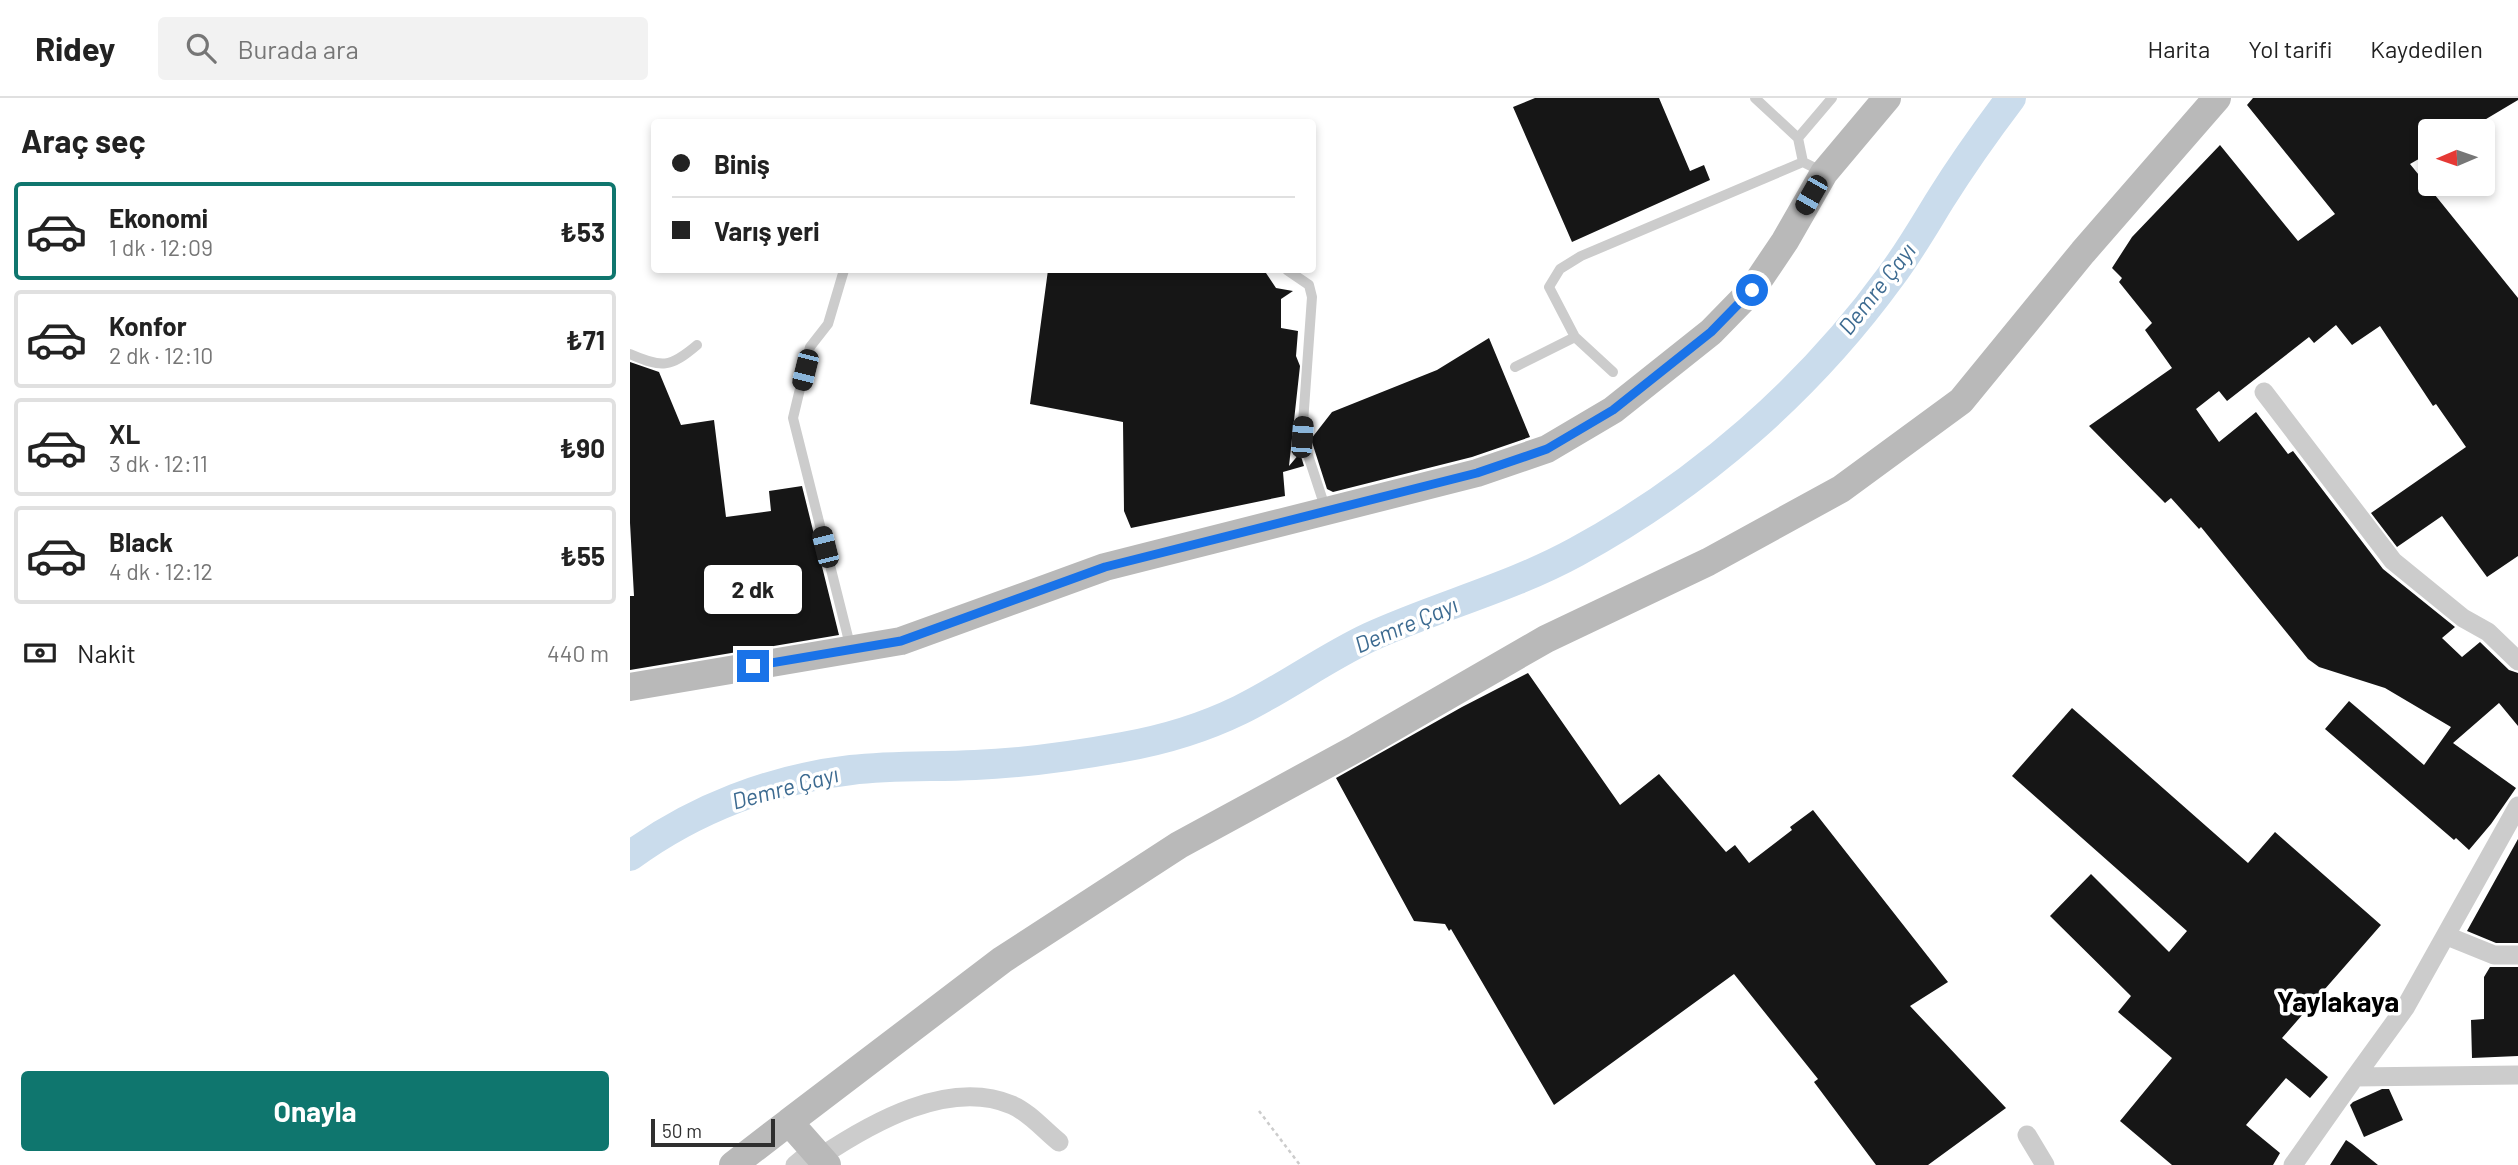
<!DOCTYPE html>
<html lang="tr">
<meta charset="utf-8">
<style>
body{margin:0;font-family:Barlow,sans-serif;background:#f2f2f2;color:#222;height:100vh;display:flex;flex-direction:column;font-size:26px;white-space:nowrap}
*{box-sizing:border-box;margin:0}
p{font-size:23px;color:#767676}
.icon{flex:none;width:38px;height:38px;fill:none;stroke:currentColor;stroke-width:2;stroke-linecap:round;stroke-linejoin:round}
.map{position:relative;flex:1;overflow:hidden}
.drawer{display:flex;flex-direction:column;background:#fff;width:630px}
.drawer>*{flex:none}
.banner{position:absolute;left:21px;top:21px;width:665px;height:154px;border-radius:7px;box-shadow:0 4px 10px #0003;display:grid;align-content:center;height:154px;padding:0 21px;background:#fff}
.needle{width:46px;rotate:268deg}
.tools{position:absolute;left:1788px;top:21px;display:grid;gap:14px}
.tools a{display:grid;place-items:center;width:77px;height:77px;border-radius:7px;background:#fff;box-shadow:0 4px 10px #0003;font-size:35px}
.scale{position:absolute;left:21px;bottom:18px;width:124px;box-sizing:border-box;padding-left:7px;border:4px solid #2f2f2f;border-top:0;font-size:19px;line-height:24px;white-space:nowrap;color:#2f2f2f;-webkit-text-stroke:5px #fff;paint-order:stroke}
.end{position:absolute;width:32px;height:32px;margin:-16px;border:9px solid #1a73e8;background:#fff;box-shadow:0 0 0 4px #fff}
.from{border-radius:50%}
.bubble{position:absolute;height:49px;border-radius:7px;background:#fff;box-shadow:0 4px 10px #0003;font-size:23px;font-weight:700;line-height:49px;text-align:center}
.car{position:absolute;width:21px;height:42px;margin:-21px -10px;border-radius:9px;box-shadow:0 0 5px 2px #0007;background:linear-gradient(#222 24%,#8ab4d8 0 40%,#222 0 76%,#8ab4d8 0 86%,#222 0)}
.banner b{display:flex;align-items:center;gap:24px;height:66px;font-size:26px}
.banner b+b{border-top:2px solid #e0e0e0}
.banner i{width:18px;height:18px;background:#222}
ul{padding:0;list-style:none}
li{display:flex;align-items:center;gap:21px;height:98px;margin:0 14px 10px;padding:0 7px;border:4px solid #e0e0e0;border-radius:7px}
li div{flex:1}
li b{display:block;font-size:26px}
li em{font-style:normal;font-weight:700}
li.active{border-color:#0f766e}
li>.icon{width:63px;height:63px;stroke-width:1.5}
h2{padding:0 21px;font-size:32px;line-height:84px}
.pay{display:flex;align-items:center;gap:18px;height:77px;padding:0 21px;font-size:26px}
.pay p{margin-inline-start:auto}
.action{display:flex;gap:14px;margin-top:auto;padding:14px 21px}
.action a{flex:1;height:80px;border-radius:7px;background:#0f766e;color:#fff;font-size:28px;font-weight:700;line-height:80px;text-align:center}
header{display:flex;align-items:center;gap:42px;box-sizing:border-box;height:98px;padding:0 35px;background:#fff;border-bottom:2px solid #e0e0e0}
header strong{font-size:33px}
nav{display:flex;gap:38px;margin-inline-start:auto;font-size:24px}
.search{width:490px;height:63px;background:#f2f2f2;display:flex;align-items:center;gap:18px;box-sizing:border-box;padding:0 24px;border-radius:7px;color:#767676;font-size:26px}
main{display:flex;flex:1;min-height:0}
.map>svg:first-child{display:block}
</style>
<header>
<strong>Ridey</strong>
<div class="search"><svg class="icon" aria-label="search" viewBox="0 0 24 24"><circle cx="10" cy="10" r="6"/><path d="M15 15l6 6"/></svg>Burada ara</div>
<nav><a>Harita</a><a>Yol tarifi</a><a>Kaydedilen</a></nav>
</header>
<main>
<section class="drawer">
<h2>Araç seç</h2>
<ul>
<li class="active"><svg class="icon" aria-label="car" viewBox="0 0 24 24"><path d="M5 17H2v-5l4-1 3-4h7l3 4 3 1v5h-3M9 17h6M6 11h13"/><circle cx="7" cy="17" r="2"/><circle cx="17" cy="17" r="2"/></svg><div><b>Ekonomi</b><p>1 dk · 12:09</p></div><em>₺53</em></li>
<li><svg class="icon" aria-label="car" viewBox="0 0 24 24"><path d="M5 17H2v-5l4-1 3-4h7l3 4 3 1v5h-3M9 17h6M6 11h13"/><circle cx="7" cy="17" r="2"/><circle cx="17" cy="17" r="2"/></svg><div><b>Konfor</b><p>2 dk · 12:10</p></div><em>₺71</em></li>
<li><svg class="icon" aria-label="car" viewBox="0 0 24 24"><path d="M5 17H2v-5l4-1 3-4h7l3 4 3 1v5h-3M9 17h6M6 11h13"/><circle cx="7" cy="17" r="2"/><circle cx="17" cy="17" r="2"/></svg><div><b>XL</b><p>3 dk · 12:11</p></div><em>₺90</em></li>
<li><svg class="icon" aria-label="car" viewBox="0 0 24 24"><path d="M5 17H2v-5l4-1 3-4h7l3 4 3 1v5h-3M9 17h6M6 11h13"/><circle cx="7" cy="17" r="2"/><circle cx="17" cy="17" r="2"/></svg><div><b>Black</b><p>4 dk · 12:12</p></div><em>₺55</em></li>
</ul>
<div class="pay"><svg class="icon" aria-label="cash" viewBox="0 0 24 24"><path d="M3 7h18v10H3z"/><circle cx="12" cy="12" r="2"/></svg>Nakit<p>440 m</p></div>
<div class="action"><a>Onayla</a></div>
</section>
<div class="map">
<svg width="1888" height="1067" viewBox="0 0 1888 1067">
<rect width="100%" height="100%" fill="#fff"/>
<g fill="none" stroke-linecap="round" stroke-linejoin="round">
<path stroke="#cadcec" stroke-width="30" d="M0,758C64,711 142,681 221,672C262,667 304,669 345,667C394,665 444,658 493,649C533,642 573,630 610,612C655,590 695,560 740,539C808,508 880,490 946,454C1069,387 1179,291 1261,178C1279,154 1294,128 1310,102C1332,67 1356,33 1381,0"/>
</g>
<path fill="#161616" d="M905,0H1029L1060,73L1074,67L1080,82L942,144L883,9Z
M1623,0H1888V2L1836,33H1801V54L1780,66L1888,200V458L1857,479L1812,418L1767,449L1741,415L1836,349L1806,306L1803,308L1750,228L1722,247L1706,227L1684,245L1679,239L1597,303L1589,293L1566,311L1589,344L1626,314L1658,356L1663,353L1753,471L1825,529L1812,540L1832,559L1850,544L1879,572L1888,575V628L1869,605L1823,645L1886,690L1861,726L1839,752L1826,740L1824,742L1695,631L1719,603L1794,667L1821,629L1755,590L1689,569L1678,561L1571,429L1569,431L1541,400L1535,405L1459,328L1542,270L1515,232L1522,225L1489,184L1492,180L1482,170L1502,139L1590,47L1668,143L1705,116L1617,7Z
M418,172H634L646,190L663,193L651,201V230L668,233L666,258L670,268L659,368L670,355L674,368L653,374L655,398L501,430L494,413L493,324L400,306Z
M859,240L900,339L842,359L703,394L697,391L681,341L702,314L807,272Z
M0,264L29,274L51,327L84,322L96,419L141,413L139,393L172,388L209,537L0,572V498H4L0,425Z
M898,575L990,707L1029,676L1096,754L1105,747L1119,765L1162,732L1160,729L1183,712L1318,884L1280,908L1376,1010L1298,1067H1246L1184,984L1188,981L1104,876L924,1007L821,831L819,833L815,826L784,823L706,680L832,609Z
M1442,610L1618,765L1645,734L1751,827L1652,940L1698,979L1680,1000L1656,980L1616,1027L1650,1055L1643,1067H1542L1490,1023L1542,960L1488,914L1501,898L1420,818L1461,776L1539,854L1557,833L1382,678Z
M1888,741V845H1866L1837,833Z
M1860,869H1888V958L1842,960L1841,922L1854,921V879Z
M1752,991H1759L1773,1022L1734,1039L1720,1007L1723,1004Z
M1716,1042L1722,1046L1748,1067H1700Z"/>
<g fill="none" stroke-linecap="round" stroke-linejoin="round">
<path stroke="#ccc" stroke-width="2.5" stroke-dasharray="3.5 3.5" stroke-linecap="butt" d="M629,1013L670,1067"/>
<path stroke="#ccc" stroke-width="10" d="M1125,0L1168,40
M1191,73L1173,64L1168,40L1202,0
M214,172L198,226L180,249L163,320L221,551
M657,172L679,187L682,199L672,339L696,412
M0,256C32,270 40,270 67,247
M885,269L945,239
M983,274L945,239L919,189L930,171L951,158L1173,64"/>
<path stroke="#ccc" stroke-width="19" d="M1634,294L1763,463L1833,520L1858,534L1888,563
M1817,838L1864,857H1888
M1725,979L1775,910L1888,708
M1397,1037L1415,1067
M190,1059C241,1025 319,980 382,1007C399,1014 415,1033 429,1044
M165,1067L183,1052
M1663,1067L1725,979L1888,977"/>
<path stroke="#b9b9b9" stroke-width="28" d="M0,589L271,543L475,469L847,375L917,351L983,312L1081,234L1122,192L1155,143L1194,75L1257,0
M159,1024L372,862L549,747L727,650L916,541L1078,464L1211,391L1331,303L1453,154L1587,0
M103,1067L159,1024L197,1067"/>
</g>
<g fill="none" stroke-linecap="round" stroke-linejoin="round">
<path stroke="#1a73e8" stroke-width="9" d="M123,568L271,543L475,469L847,375L917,351L983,312L1081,234L1122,192"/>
</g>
<g text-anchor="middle" stroke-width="7" stroke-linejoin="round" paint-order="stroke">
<g font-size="23" font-style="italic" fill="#3d6b91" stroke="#fff">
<text transform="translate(1247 191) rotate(-52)" y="8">Demre Çayı</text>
<text transform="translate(776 527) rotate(-23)" y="8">Demre Çayı</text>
<text transform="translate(155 690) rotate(-15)" y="8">Demre Çayı</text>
</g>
<g font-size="28" font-weight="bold" fill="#000" stroke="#fff">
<text x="1708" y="914">Yaylakaya</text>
</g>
</g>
</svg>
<div class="tools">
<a><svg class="needle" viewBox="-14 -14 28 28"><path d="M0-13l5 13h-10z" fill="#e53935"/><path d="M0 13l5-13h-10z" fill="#767676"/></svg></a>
</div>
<div class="scale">50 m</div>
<i class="end from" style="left:1122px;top:192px"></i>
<i class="end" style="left:123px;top:568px"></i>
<div class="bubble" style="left:74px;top:467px;width:98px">2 dk</div>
<i class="car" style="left:1181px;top:97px;rotate:210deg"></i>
<i class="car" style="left:175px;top:272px;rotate:194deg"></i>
<i class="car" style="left:672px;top:339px;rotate:4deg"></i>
<i class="car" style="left:195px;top:449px;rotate:346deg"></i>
<div class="banner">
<b><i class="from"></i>Biniş</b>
<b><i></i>Varış yeri</b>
</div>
</div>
</main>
